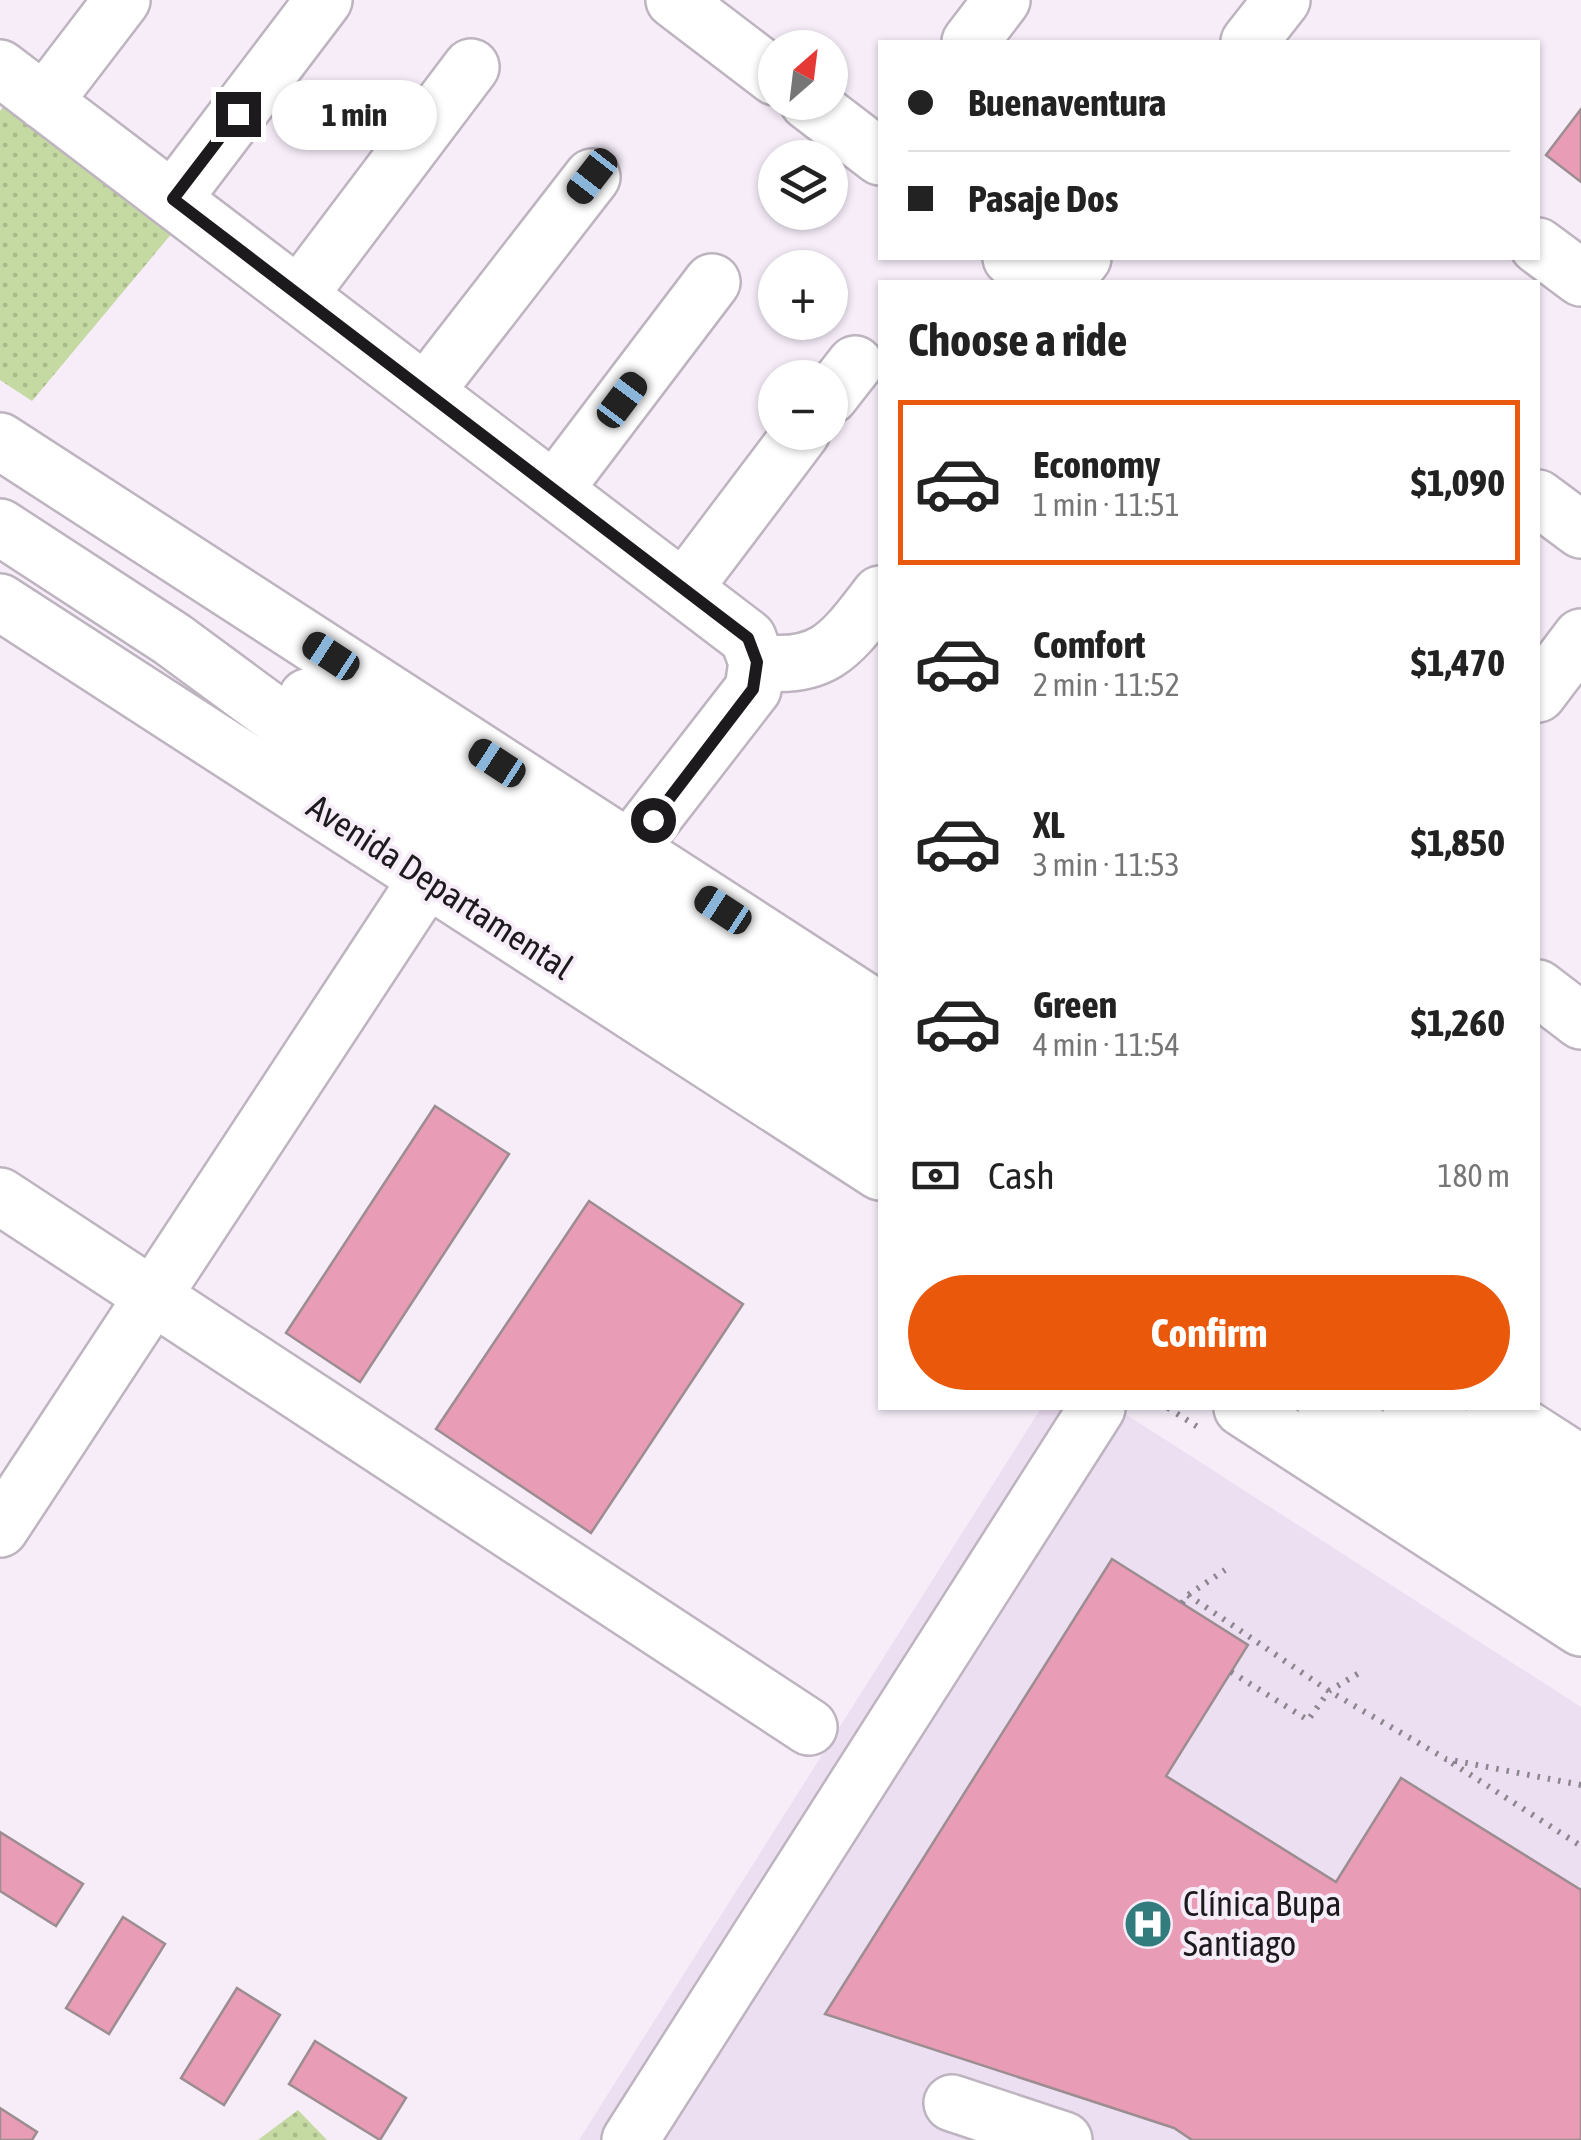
<!DOCTYPE html>
<meta charset="utf-8">
<style>
body{margin:0;font-family:"Asap Condensed",sans-serif;background:#f6f6f6;color:#222;height:100vh;display:flex;flex-direction:column;font-size:38px;white-space:nowrap}
*{box-sizing:border-box;margin:0}
p{font-size:32px;color:#767676}
.icon{flex:none;width:55px;height:55px;fill:none;stroke:currentColor;stroke-width:2;stroke-linecap:round;stroke-linejoin:round}
.map{position:relative;flex:1;overflow:hidden}
.drawer{position:absolute;left:878px;top:280px;width:662px;height:1130px;display:flex;flex-direction:column;background:#fff;border-radius:0px;box-shadow:0 2px 8px #0004}
.drawer>*{flex:none}
.banner{position:absolute;left:878px;top:40px;width:662px;height:220px;border-radius:0px;box-shadow:0 2px 8px #0004;display:grid;align-content:center;height:220px;padding:0 30px;background:#fff}
.needle{width:65px;rotate:28deg}
.tools{position:absolute;left:758px;top:30px;display:grid;gap:20px}
.tools a{display:grid;place-items:center;width:90px;height:90px;border-radius:50%;background:#fff;box-shadow:0 2px 8px #0004;font-size:50px}
.end{position:absolute;width:45px;height:45px;margin:-22px;border:12px solid #1d1a1e;background:#fff;box-shadow:0 0 0 5px #fff}
.from{border-radius:50%}
.bubble{position:absolute;height:70px;border-radius:35px;background:#fff;box-shadow:0 2px 8px #0004;font-size:32px;font-weight:700;line-height:70px;text-align:center}
.car{position:absolute;width:30px;height:60px;margin:-30px -15px;border-radius:12px;box-shadow:0 0 8px 2px #0007;background:linear-gradient(#222 24%,#8ab4d8 0 40%,#222 0 76%,#8ab4d8 0 86%,#222 0)}
.banner b{display:flex;align-items:center;gap:35px;height:95px;font-size:38px}
.banner b+b{border-top:2px solid #e0e0e0}
.banner i{width:25px;height:25px;background:#222}
ul{padding:0;list-style:none}
li{display:flex;align-items:center;gap:30px;height:165px;margin:0 20px 15px;padding:0 10px;border:5px solid transparent;border-radius:0px}
li div{flex:1}
li b{display:block;font-size:38px}
li em{font-style:normal;font-weight:700}
li.on{border-color:#ea580c}
li>.icon{width:90px;height:90px;stroke-width:1.5}
h2{padding:0 30px;font-size:45px;line-height:120px}
.pay{display:flex;align-items:center;gap:25px;height:110px;padding:0 30px;font-size:38px}
.pay p{margin-inline-start:auto}
.cta{display:flex;gap:20px;margin-top:auto;padding:20px 30px}
.cta a{flex:1;height:115px;border-radius:60px;background:#ea580c;color:#fff;font-size:40px;font-weight:700;line-height:115px;text-align:center}
.map>svg:first-child{display:block}
</style>
<div class="map">
<svg width="1581" height="2140" viewBox="0 0 1581 2140">
<defs>
<pattern id="park-dots" width="8" height="8" patternUnits="userSpaceOnUse" patternTransform="scale(2.5)"><rect width="8" height="8" fill="#c5d9a2"/><path d="M2 2h.1M6 6h.1" fill="none" stroke="#a9ba8b" stroke-width="1.8" stroke-linecap="round"/></pattern>
</defs>
<rect width="100%" height="100%" fill="#f6edf9"/>
<path fill="#eddff2" d="M1041,1408H1116L1581,1707V2140H579Z"/>
<path fill="url(#park-dots)" d="M9,99L178,226L32,401L0,380V111Z
M298,2110L327,2140H258Z"/>
<path fill="#e89cb6" stroke="#9c8d91" stroke-width="2.5" d="M1581,109V182L1546,155Z
M435,1106L509,1154L360,1382L286,1333Z
M589,1201L743,1304L591,1533L436,1429Z
M1112,1559L1248,1645L1166,1776L1336,1882L1401,1778L1581,1890V2140H1192L1174,2128L825,2014Z
M0,1832L83,1884L56,1926L0,1891Z
M123,1917L165,1944L109,2034L66,2008Z
M237,1988L280,2015L224,2105L181,2078Z
M315,2041L406,2098L380,2140L289,2084Z
M0,2108L37,2132L32,2140H0Z"/>
<g fill="none" stroke-linecap="round" stroke-linejoin="round">
<g stroke="#bdb4bf" stroke-width="60">
<path id="minor" d="M674,0L775,77
M970,42L1002,0
M1249,42L1282,0
M0,68L748,638L757,662L753,689L629,849
M44,102L122,0
M808,102L880,157
M173,199L324,0
M1538,246L1581,278
M1011,258L1043,282
M1064,282L1083,258
M299,295L471,67
M426,391L592,177
M830,396L855,364
M555,489L712,282
M1538,498L1581,530
M0,527L172,639L392,801L880,1119
M685,587L802,432
M757,662C825,671 842,643 880,594
M1538,694L1581,637
M307,697L880,1066
M1538,988L1581,1021
M0,1196L809,1727
M1326,1408L1581,1570
M1411,1408L1581,1516
M0,1529L427,879
M952,2103L1064,2140
M630,2140L1097,1408"/>
</g>
<g stroke="#bdb4bf" stroke-width="60">
<path id="major" d="M0,441L880,1011
M0,602L880,1172
M1242,1408L1581,1628
M1494,1408L1581,1464"/>
</g>
<path stroke="#8c868e" stroke-width="6" stroke-dasharray="2.5 8" stroke-linecap="butt" d="M1168,1408L1201,1429
M1188,1595L1329,1691L1446,1759L1581,1785
M1182,1603L1188,1595L1225,1570
M1231,1672L1308,1720L1329,1691L1364,1670
M1452,1763L1581,1846"/>
<use href="#minor" stroke="#fff" stroke-width="55"/>
<use href="#major" stroke="#fff" stroke-width="55"/>
</g>
<g fill="none" stroke-linecap="round" stroke-linejoin="round">
<path stroke="#1d1a1e" stroke-width="12" d="M238,114L173,199L748,638L757,662L753,689L653,820"/>
</g>
<defs>
<g id="hospital-disc" transform="scale(2.5)"><circle r="9.5" fill="#337c7e" stroke="#f6edf9"/><path d="M-5-5h3v3.5h4V-5h3V5h-3V1.5h-4V5h-3Z" fill="#fff"/></g>
</defs>
<g fill-rule="evenodd">
<use href="#hospital-disc" x="1148" y="1924"/>
</g>
<g text-anchor="middle" stroke-width="8" stroke-linejoin="round" paint-order="stroke">
<g font-size="35" fill="#1d1a1e" stroke="#f6edf9">
<text transform="translate(440 887) rotate(33)" y="12">Avenida Departamental</text>
</g>
<g font-size="35" fill="#1d1a1e" stroke="#f6edf9" text-anchor="start">
<text x="1183" y="1916">Clínica Bupa<tspan x="1183" dy="40">Santiago</tspan></text>
</g>
</g>
</svg>
<div class="tools">
<a><svg class="needle" viewBox="-14 -14 28 28"><path d="M0-13l5 13h-10z" fill="#e53935"/><path d="M0 13l5-13h-10z" fill="#767676"/></svg></a>
<a><svg class="icon" aria-label="layers" viewBox="0 0 24 24"><path d="M12 4l9 5-9 5-9-5zM3 14l9 5 9-5"/></svg></a>
<a>+</a>
<a>−</a>
</div>
<i class="end from" style="left:653px;top:820px"></i>
<i class="end" style="left:238px;top:114px"></i>
<div class="bubble" style="left:272px;top:80px;width:165px">1 min</div>
<i class="car" style="left:592px;top:176px;rotate:218deg"></i>
<i class="car" style="left:622px;top:400px;rotate:37deg"></i>
<i class="car" style="left:331px;top:656px;rotate:303deg"></i>
<i class="car" style="left:497px;top:763px;rotate:303deg"></i>
<i class="car" style="left:723px;top:910px;rotate:303deg"></i>
<div class="banner">
<b><i class="from"></i>Buenaventura</b>
<b><i></i>Pasaje Dos</b>
</div>
<section class="drawer">
<h2>Choose a ride</h2>
<ul>
<li class="on"><svg class="icon" aria-label="car" viewBox="0 0 24 24"><path d="M5 17H2v-5l4-1 3-4h7l3 4 3 1v5h-3M9 17h6M6 11h13"/><circle cx="7" cy="17" r="2"/><circle cx="17" cy="17" r="2"/></svg><div><b>Economy</b><p>1 min · 11:51</p></div><em>$1,090</em></li>
<li><svg class="icon" aria-label="car" viewBox="0 0 24 24"><path d="M5 17H2v-5l4-1 3-4h7l3 4 3 1v5h-3M9 17h6M6 11h13"/><circle cx="7" cy="17" r="2"/><circle cx="17" cy="17" r="2"/></svg><div><b>Comfort</b><p>2 min · 11:52</p></div><em>$1,470</em></li>
<li><svg class="icon" aria-label="car" viewBox="0 0 24 24"><path d="M5 17H2v-5l4-1 3-4h7l3 4 3 1v5h-3M9 17h6M6 11h13"/><circle cx="7" cy="17" r="2"/><circle cx="17" cy="17" r="2"/></svg><div><b>XL</b><p>3 min · 11:53</p></div><em>$1,850</em></li>
<li><svg class="icon" aria-label="car" viewBox="0 0 24 24"><path d="M5 17H2v-5l4-1 3-4h7l3 4 3 1v5h-3M9 17h6M6 11h13"/><circle cx="7" cy="17" r="2"/><circle cx="17" cy="17" r="2"/></svg><div><b>Green</b><p>4 min · 11:54</p></div><em>$1,260</em></li>
</ul>
<div class="pay"><svg class="icon" aria-label="cash" viewBox="0 0 24 24"><path d="M3 7h18v10H3z"/><circle cx="12" cy="12" r="2"/></svg>Cash<p>180 m</p></div>
<div class="cta"><a>Confirm</a></div>
</section>
</div>
